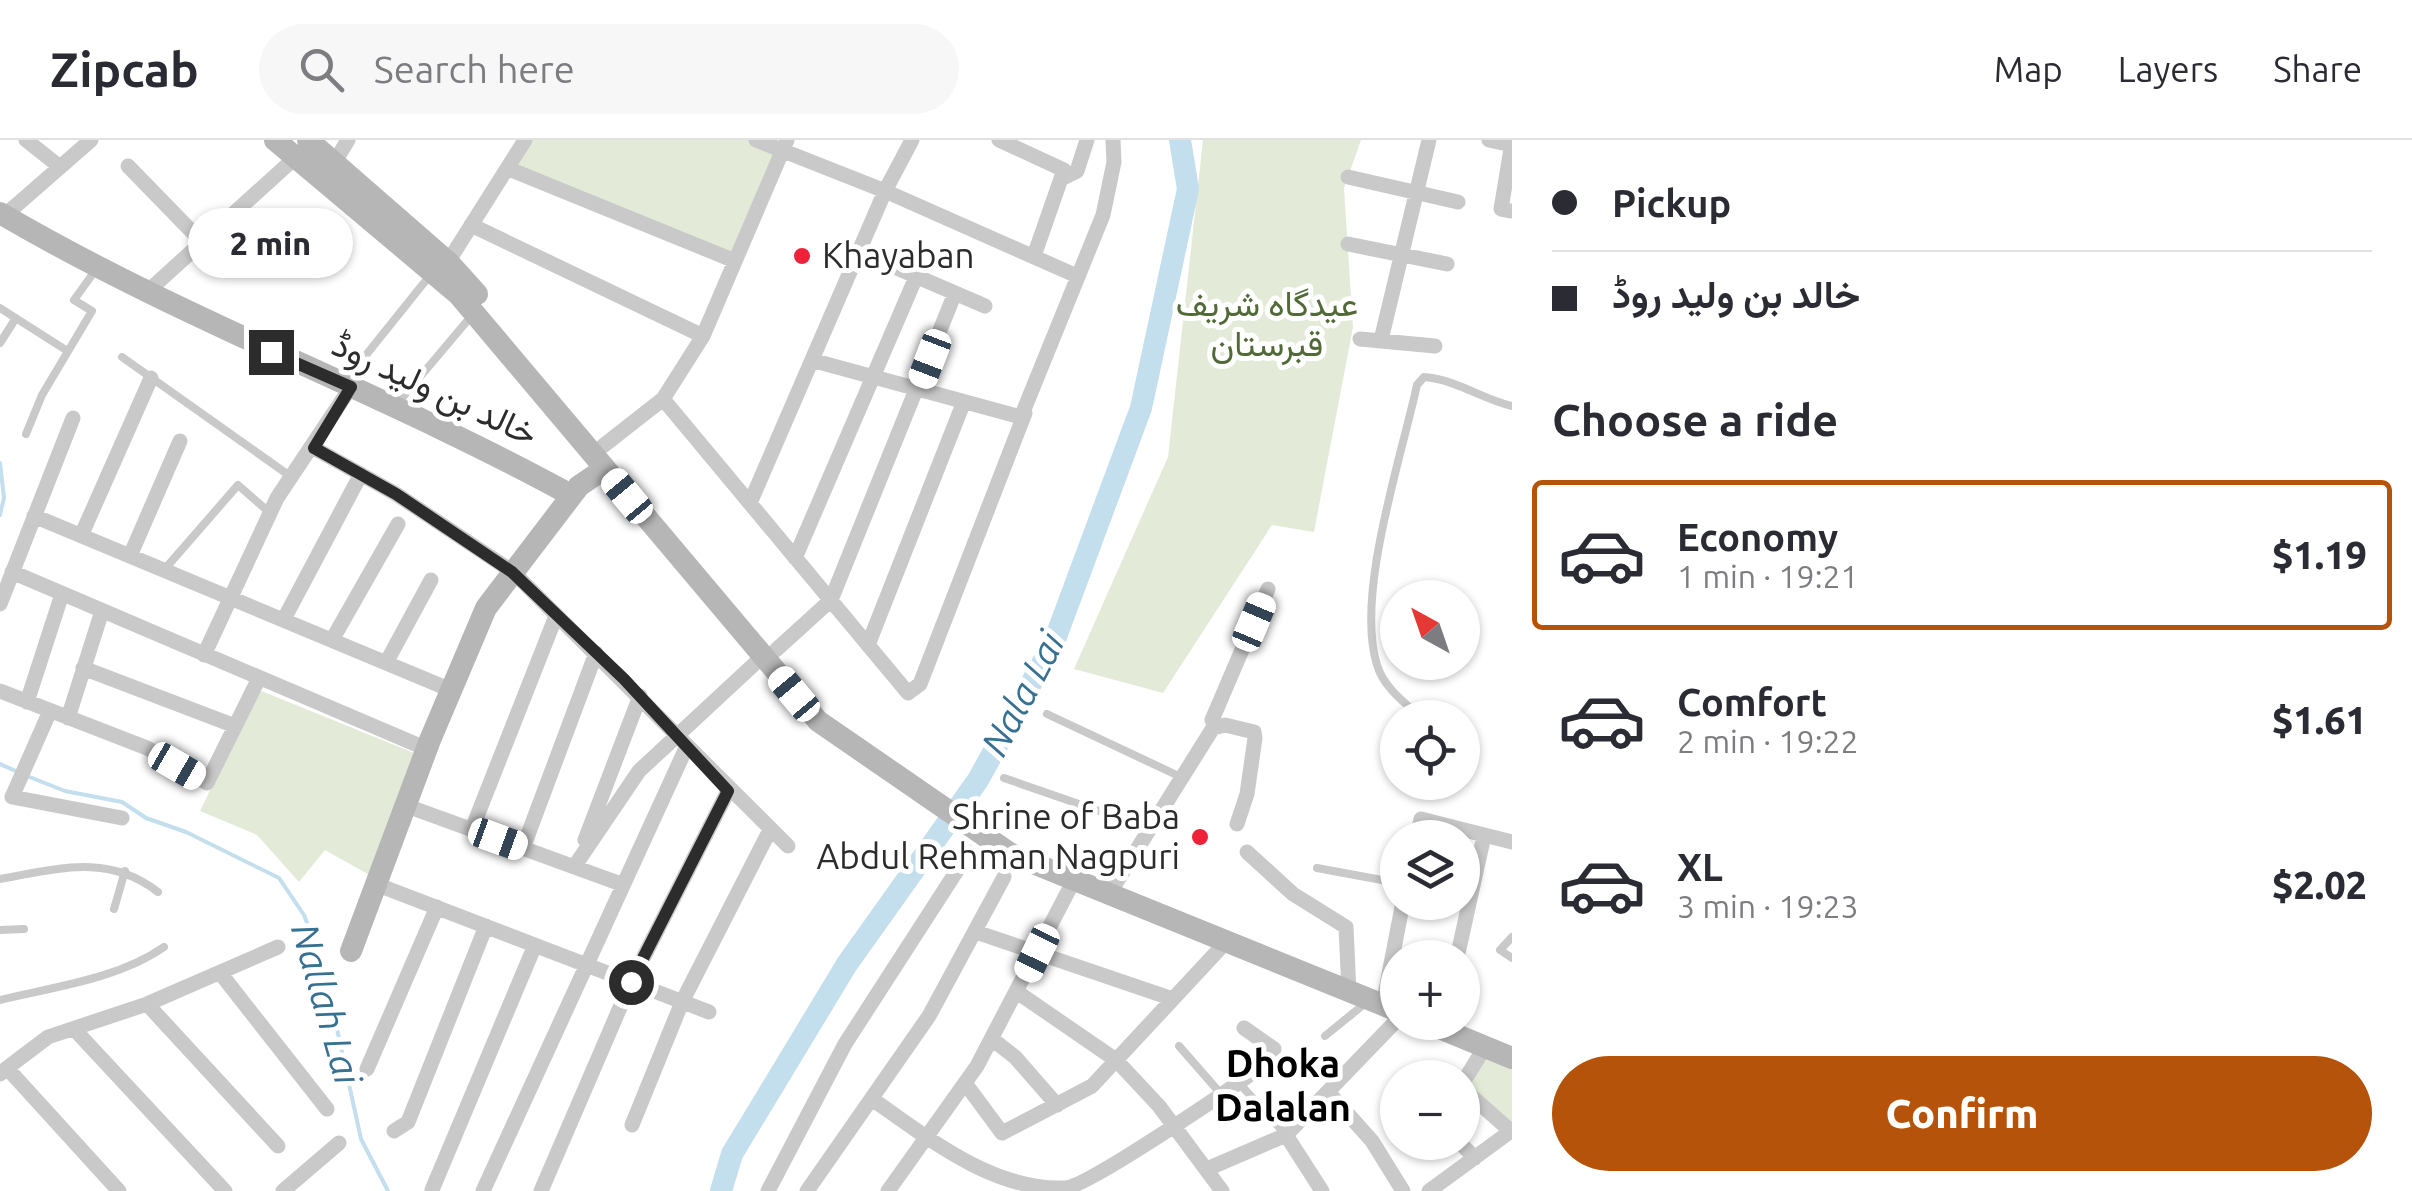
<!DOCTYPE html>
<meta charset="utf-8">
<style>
body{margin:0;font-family:Ubuntu,Vazirmatn,sans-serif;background:#f7f7f7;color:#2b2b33;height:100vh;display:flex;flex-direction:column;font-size:38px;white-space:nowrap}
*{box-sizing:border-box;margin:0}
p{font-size:32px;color:#7c7c81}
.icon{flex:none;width:55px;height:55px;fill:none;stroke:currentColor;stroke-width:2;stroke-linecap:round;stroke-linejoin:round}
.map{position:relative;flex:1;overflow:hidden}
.sheet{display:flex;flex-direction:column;background:#fff;width:900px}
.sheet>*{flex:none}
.banner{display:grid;align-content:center;height:220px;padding:0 40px;background:#fff}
.needle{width:65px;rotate:320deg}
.fabs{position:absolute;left:1380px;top:440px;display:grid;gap:20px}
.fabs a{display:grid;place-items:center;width:100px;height:100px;border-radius:50%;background:#fff;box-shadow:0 2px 8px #0004;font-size:50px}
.end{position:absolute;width:45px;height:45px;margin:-22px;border:12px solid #2c2c2c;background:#fff;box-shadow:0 0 0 5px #fff}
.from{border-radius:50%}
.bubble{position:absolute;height:70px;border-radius:35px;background:#fff;box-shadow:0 2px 8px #0004;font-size:32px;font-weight:800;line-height:70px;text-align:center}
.car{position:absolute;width:30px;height:60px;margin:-30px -15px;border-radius:12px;box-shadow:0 0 8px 2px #0007;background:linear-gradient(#fff 24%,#345 0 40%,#fff 0 76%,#345 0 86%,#fff 0)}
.banner b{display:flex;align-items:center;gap:35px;height:95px;font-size:38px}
.banner b+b{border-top:2px solid #e1e1e2}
.banner i{width:25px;height:25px;background:#2b2b33}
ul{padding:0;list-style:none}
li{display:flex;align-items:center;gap:30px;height:150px;margin:0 20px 15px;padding:0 20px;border:5px solid transparent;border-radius:10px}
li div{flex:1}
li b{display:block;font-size:38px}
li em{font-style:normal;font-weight:800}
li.current{border-color:#b45309}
li>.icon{width:90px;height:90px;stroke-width:1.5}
h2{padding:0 40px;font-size:45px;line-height:120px}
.button{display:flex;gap:20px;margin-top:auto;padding:20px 40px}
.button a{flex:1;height:115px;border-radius:60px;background:#b45309;color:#fff;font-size:40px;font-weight:800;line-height:115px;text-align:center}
header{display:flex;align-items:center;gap:60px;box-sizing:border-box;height:140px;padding:0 50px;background:#fff;border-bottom:2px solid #e1e1e2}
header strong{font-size:48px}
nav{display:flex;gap:55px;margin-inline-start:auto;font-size:35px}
.search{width:700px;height:90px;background:#f7f7f7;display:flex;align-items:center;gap:25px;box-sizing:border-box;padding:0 35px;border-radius:55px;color:#7c7c81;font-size:38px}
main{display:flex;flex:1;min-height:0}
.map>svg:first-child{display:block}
</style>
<header>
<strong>Zipcab</strong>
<div class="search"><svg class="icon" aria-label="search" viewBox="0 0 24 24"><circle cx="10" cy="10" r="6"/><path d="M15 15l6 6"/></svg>Search here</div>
<nav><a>Map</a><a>Layers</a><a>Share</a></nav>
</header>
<main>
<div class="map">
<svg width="1512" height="1051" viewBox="0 0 1512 1051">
<rect width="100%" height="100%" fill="#fff"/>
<path fill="#e3ebd8" d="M524,0H756L782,10L735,121L509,29Z
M1203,0H1361L1344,48L1353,187L1314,392L1272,385L1163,553L1074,529L1168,317Z
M259,550L424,617L380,741L325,710L299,742L257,695L200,671Z
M1485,907L1512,918V992L1463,948Z"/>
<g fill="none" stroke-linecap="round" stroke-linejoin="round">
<path stroke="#c3deec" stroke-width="4" d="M0,323L4,358L0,375
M0,624L18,632
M27,636L65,651L122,662L146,678L186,692L279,738L304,775L323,825L361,999L388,1051"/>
<path stroke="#c3deec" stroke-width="22" d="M721,1051L732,1014L847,824L978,640L1054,502L1141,268L1188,49L1180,0"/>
<path stroke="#c9c9c9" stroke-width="8" d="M0,168L66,210
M0,203L16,178
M122,217L290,336
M346,240L431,134
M398,263L473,174
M26,294L42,255L92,171L74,160L97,128
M164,430L238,345L270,373
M1415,572C1400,559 1383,545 1377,525C1355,455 1401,319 1417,245L1424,237C1458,240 1481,259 1512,266
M1047,574L1183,638
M1004,638L1151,689
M1317,728L1398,743
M0,739C57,729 108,713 158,752
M114,769L125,731
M0,790L24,789
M1512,797L1500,810L1512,818
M0,860C53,847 118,839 164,807
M1325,896L1368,861
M1179,906L1221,954
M1239,943L1286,995"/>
<path stroke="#c9c9c9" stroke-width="15" d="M26,0L60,27
M756,0L885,51L1077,136
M999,0L1064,30L1034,116
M1489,0L1512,5
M1512,3L1501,69L1512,71
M334,23L348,0
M128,26L202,102
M509,29L735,121
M1065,37L1077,31L1087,0
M1348,37L1458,62
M4,76L91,0
M471,85L703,196
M1348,104L1447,124
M860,112L985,166
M448,122L525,0
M147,152L296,17
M1360,199L1435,206
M1381,200L1429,0
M815,221L1021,277L1103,75L1114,22L1113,0
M663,259L908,553L920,544L1025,273
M603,306L663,259L703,196L787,0
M314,308L396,354L513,432L788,706
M750,363L885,51L912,0
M34,376L451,550
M81,396L151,238
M130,416L180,301
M795,418L916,137
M12,432L427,609
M0,464L73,278
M284,479L361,334
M332,500L398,384
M868,505L963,264
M776,510L831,460L955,153
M204,515L277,358L351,247
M386,523L431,440
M83,528L235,586
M0,551L147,608L207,643L259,538
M27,562L62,454
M50,571L12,657L122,678
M68,578L102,471
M1217,587L1212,580L1268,449
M407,666L621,744
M472,689L556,476
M1417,698L1421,679L1512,702
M585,700L640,556
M523,708L596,513
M1247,712L1293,754L1346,787L1349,852
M574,727L639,631L762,517
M378,745L709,872
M1109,754L1213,588L1225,585L1254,592L1255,598L1247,654L1237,684
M976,792L1173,859
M1457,818L1484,696
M221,834L327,969
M1017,852L1116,920L1159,966L1222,1051
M147,864L278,1006
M1383,865L1403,762
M74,889L225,1051
M992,899L1015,917L1057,965
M7,928L48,897L147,864L278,807
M367,929L437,767
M0,934L7,928L119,1051
M1434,938L1441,931L1450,938
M965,943L1002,993L1092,946L1226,802
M1462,944L1485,907
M1462,948L1512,992
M1330,954L1372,1001L1403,1051
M872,959C928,998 993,1051 1065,1048C1087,1047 1229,950 1255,931L1274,909L1244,888
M632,985L682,862L770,690
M394,991L408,982L486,786
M1286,995L1322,1051
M1459,1002L1475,1018
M1207,1029L1286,995L1398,879
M432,1050L535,805
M283,1051L339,1003
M483,1051L687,606
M541,1051L631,842L728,651
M768,1051L845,904L969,712
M807,1051L929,876L1004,737
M888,1051L977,926L1074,740
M1429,1051L1511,991"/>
<path stroke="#b6b6b6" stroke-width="22" d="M275,0L458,154L818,581L1011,714L1398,871
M308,0L448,122L477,154
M0,73C184,181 385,253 571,355
M351,811L430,600L486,468L579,346L604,329
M1425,882L1512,918"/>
</g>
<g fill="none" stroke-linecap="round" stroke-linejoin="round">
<path stroke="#2c2c2c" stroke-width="12" d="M271,212L351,247L314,308L396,354L512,432L624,539L728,651L631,842"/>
</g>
<g fill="#ee2339" stroke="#fff" stroke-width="4">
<circle cx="802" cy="116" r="10"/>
<circle cx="1200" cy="697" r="10"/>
</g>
<g text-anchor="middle" stroke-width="10" stroke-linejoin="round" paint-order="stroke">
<g font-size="35" fill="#2c2c2c" stroke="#fff" text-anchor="start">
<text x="822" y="128">Khayaban</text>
<text x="1180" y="689" text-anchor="end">Shrine of Baba<tspan x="1180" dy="40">Abdul Rehman Nagpuri</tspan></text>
</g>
<g font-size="35" fill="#516a38" stroke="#fff">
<text x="1267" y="176">عیدگاہ شریف<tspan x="1267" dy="40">قبرستان</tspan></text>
</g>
<g font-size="35" fill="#2c2c2c" stroke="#fff">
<text transform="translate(435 249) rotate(25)" y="12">خالد بن ولید روڈ</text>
</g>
<g font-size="38" font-style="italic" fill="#377192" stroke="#fff">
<text transform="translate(1023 554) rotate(-62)" y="13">Nala Lai</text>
<text transform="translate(326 864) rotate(74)" y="13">Nallah Lai</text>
</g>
<g font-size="38" font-weight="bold" fill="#000" stroke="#fff">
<text x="1283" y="937">Dhoka<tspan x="1283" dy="44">Dalalan</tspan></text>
</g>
</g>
</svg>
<div class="fabs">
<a><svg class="needle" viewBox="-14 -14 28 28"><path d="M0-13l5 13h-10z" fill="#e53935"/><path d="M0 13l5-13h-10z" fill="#7c7c81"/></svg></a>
<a><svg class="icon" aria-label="locate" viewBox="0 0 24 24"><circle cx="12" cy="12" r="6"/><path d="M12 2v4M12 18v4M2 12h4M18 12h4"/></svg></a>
<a><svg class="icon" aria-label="layers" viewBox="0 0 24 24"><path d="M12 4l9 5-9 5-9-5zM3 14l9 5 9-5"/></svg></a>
<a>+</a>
<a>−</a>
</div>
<i class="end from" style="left:631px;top:842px"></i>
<i class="end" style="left:271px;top:212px"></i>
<div class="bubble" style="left:188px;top:68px;width:165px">2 min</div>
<i class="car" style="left:930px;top:219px;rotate:201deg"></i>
<i class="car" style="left:627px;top:356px;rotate:320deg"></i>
<i class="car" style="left:1254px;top:482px;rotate:23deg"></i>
<i class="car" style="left:794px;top:554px;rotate:320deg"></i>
<i class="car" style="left:177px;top:626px;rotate:120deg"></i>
<i class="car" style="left:498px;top:699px;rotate:110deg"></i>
<i class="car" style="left:1037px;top:813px;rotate:206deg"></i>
</div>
<section class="sheet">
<div class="banner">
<b><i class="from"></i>Pickup</b>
<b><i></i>خالد بن ولید روڈ</b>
</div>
<h2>Choose a ride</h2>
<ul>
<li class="current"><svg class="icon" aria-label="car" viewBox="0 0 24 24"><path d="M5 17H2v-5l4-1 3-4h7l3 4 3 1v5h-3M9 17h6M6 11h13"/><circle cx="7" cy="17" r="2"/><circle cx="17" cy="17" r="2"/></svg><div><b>Economy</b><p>1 min · 19:21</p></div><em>$1.19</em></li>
<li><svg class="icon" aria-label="car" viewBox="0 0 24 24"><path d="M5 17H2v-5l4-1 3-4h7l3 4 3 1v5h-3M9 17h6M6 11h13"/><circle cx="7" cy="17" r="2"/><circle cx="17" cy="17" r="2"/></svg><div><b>Comfort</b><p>2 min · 19:22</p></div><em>$1.61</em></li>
<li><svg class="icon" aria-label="car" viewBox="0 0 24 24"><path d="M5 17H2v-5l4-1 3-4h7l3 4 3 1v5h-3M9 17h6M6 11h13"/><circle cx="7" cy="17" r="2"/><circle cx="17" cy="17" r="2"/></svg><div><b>XL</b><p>3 min · 19:23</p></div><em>$2.02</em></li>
</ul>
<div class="button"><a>Confirm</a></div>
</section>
</main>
